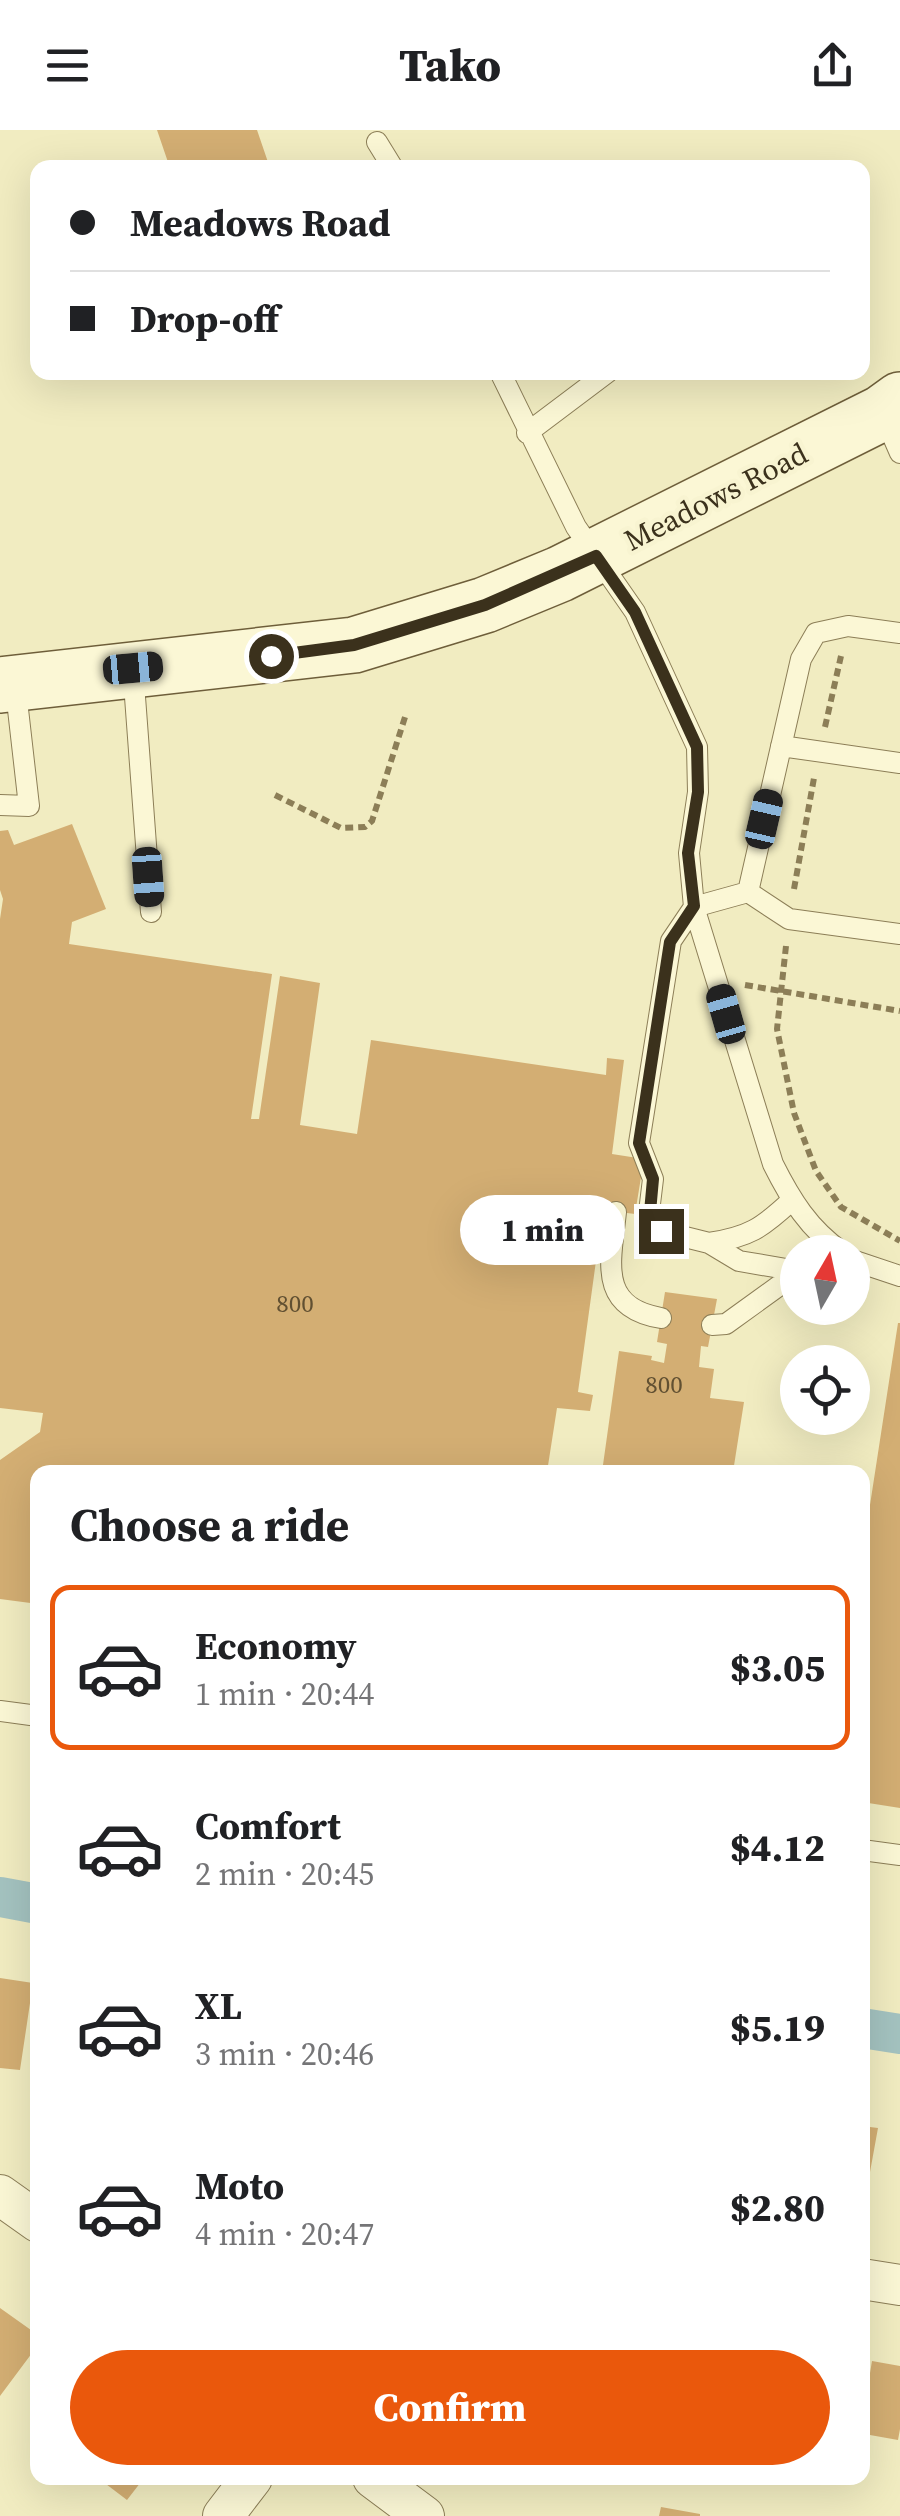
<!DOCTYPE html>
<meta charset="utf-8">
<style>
body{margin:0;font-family:"Source Serif 4",serif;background:#f6f6f6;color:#202124;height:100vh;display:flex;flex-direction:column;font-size:38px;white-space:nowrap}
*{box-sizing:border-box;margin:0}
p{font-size:32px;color:#757577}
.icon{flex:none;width:55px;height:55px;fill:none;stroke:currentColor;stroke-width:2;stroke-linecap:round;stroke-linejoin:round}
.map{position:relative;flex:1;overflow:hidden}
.side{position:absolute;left:30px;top:1335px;width:840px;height:1020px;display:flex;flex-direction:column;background:#fff;border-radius:20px;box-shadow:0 10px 40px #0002}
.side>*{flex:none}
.top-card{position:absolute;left:30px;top:30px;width:840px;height:220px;border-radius:20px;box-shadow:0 10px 40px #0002;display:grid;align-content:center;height:220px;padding:0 40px;background:#fff}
.needle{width:65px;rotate:9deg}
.buttons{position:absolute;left:780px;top:1105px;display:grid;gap:20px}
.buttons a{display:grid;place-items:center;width:90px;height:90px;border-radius:50%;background:#fff;box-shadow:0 10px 40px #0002;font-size:50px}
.end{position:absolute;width:45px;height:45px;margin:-22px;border:12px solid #3b311c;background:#fff;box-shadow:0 0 0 5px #fff}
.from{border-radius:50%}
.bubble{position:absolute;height:70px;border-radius:35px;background:#fff;box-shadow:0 10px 40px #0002;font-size:32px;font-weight:800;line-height:70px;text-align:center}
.car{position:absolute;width:30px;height:60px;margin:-30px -15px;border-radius:12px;box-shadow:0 0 8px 2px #0007;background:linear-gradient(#222 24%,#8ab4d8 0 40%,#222 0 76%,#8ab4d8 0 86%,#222 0)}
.top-card b{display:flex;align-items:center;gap:35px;height:95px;font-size:38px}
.top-card b+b{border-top:2px solid #e0e0e0}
.top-card i{width:25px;height:25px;background:#202124}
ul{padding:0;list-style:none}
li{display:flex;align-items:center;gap:30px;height:165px;margin:0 20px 15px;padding:0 20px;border:5px solid transparent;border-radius:20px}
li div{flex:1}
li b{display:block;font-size:38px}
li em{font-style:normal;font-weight:800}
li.current{border-color:#ea580c}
li>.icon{width:90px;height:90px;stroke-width:1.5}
h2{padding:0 40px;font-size:45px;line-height:120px}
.cta{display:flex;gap:20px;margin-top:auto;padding:20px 40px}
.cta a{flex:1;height:115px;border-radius:60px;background:#ea580c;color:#fff;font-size:40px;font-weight:800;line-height:115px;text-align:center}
header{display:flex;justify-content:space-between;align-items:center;height:130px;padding:0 40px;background:#fff;font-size:45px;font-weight:800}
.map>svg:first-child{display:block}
</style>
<header><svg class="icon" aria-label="menu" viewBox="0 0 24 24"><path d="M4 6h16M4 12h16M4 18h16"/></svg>Tako<svg class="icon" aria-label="share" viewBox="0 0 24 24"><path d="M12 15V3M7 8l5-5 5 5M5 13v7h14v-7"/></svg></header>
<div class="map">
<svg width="900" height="2386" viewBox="0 0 900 2386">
<rect width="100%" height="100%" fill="#f1ecc1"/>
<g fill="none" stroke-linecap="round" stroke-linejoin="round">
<path stroke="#a4c3c0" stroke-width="40" d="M0,1767L38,1774
M862,1898L900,1904"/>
</g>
<path fill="#d3ae73" d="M157,0H257L270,38H170Z
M72,694L106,779L72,792L69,814L272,844L251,989H259L280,846L320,853L300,995L357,1004L371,910L606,945L607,928L624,930L612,1024L644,1029L635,1084L603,1080L578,1262L593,1265L590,1281L557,1278L547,1342H38V1474L0,1469V1330L40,1302L43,1283L0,1278V789L3,769L0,760V701L8,700L14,715Z
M665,1162L717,1169L708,1217L701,1216L699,1237L714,1239L710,1268L744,1272L733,1342H602L619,1221L652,1226L651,1230L664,1233L667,1214L657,1212Z
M898,1193H900V1678L862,1672V1427Z
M0,1848L33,1853L20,1940L0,1938Z
M862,1996L878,1998L866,2064L862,2063Z
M0,2178L38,2205V2215L0,2266Z
M872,2231L900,2236V2299L898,2310L870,2305L867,2327L862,2326V2248L869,2249Z
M98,2348H144L127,2370Z
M661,2377L700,2384V2386H659Z"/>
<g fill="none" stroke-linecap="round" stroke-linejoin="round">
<g stroke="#8c7e57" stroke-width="22">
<path id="lane" d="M377,12L393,38
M500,242L576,397L635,482L697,617L698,662L689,723L694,777L748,762L801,529L816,503L848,496L900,503
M883,284L900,323
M527,303L608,242
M133,540L151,782
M781,616L900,633
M0,675L29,676L15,553
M748,762L789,789L900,804
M694,777L671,811L639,1013L653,1049L649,1082L661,1101L709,1113L739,1131L798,1141
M694,777L773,1034C791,1070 809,1099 842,1122
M616,1082C611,1131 597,1177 661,1188
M709,1113C749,1107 762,1098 791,1071
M852,1130L900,1146
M712,1195L726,1194L798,1142
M0,1581L38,1586
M862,1720L900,1725"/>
</g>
<g stroke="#8c7e57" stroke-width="42">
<path id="street" d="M0,2065L38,2092
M862,2149L900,2155
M373,2348L424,2386
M223,2386L252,2348"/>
</g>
<g stroke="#6e5e3a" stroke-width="58">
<path id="secondary" d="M0,555L354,515L485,475L560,444L882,283L900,270"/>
</g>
<path stroke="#8c7e57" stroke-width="6" stroke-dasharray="8 5" stroke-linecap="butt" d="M825,597L841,526
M275,665L341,698L365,697L372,691L406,584
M794,759L814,648
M786,816L777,899L794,983L816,1041L841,1077L900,1111
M745,855L900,881"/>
<use href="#lane" stroke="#fbf7d5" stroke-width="20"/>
<use href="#street" stroke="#fbf7d5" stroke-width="40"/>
<use href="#secondary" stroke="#fbf7d5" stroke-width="55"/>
</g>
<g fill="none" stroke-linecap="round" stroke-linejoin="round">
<path stroke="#3b311c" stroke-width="12" d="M271,526L354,515L485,475L596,426L635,482L697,617L698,662L688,723L694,776L670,812L639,1013L653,1049L650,1082L661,1101"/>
</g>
<g text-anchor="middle" stroke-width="9" stroke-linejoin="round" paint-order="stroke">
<g font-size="25" fill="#615032">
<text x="295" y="1182">800</text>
<text x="664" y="1263">800</text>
</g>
<g font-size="30" fill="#3b311c" stroke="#f8f4d1">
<text transform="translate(716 367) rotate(-27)" y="10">Meadows Road</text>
</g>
</g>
</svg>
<div class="buttons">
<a><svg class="needle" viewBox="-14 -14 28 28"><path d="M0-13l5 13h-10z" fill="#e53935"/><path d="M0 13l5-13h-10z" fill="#757577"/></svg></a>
<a><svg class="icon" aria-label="locate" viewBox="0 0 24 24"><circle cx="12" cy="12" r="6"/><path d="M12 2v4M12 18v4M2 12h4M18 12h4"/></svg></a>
</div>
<i class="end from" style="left:271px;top:526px"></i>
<i class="end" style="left:661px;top:1101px"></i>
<div class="bubble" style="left:460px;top:1065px;width:165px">1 min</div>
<i class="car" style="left:133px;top:538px;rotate:85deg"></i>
<i class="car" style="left:764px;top:689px;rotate:13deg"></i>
<i class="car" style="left:148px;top:747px;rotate:176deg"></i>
<i class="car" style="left:726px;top:884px;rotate:344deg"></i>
<div class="top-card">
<b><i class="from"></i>Meadows Road</b>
<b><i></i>Drop-off</b>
</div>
<section class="side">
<h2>Choose a ride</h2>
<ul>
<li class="current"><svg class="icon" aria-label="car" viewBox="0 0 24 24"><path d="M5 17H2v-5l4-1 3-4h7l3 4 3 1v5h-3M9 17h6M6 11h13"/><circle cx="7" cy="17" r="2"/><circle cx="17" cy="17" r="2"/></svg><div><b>Economy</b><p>1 min · 20:44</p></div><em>$3.05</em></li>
<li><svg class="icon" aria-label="car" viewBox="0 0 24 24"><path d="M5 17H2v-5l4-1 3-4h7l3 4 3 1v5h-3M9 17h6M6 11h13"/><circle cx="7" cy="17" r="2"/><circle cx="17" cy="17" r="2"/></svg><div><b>Comfort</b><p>2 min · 20:45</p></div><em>$4.12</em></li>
<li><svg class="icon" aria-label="car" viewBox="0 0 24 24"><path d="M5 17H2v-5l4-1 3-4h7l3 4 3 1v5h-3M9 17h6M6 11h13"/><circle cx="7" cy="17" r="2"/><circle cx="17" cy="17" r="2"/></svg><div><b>XL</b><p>3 min · 20:46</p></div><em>$5.19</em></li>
<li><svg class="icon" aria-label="car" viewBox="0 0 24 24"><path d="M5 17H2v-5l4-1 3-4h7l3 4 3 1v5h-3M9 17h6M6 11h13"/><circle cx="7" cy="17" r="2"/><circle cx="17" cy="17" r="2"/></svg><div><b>Moto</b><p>4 min · 20:47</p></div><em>$2.80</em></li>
</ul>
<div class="cta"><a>Confirm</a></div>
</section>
</div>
